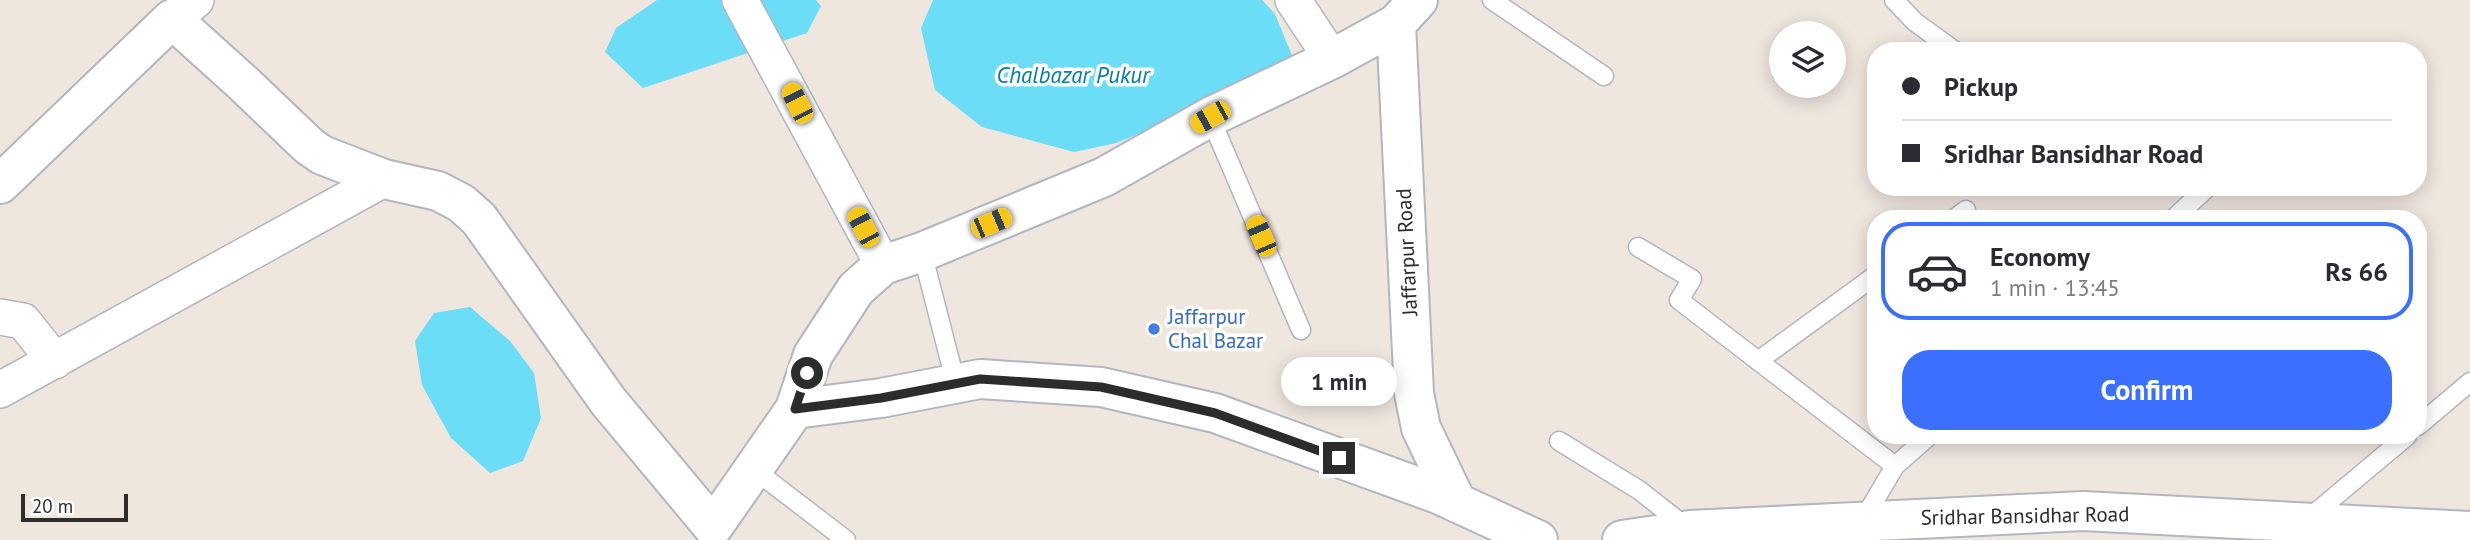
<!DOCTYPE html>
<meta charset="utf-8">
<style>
body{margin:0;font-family:"PT Sans",sans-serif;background:#f2f2f3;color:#2b2b33;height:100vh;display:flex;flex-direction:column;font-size:26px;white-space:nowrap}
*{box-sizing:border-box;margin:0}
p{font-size:23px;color:#7c7c81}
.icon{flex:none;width:38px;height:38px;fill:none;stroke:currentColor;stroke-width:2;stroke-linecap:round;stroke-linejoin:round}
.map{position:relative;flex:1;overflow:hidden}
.drawer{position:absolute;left:1867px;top:210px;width:560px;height:234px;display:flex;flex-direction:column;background:#fff;border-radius:28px;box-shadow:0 4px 18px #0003}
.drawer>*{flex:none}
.banner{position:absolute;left:1867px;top:42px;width:560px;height:154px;border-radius:28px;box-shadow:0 4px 18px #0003;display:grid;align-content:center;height:154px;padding:0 35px;background:#fff}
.fabs{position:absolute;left:1769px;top:21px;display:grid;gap:14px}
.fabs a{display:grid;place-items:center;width:77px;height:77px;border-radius:50%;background:#fff;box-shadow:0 4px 18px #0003;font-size:35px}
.scale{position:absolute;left:21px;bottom:18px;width:107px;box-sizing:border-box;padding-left:7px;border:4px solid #2c2c2c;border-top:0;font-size:19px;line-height:24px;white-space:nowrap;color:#2c2c2c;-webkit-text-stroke:5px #fff;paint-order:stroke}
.end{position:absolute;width:32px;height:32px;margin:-16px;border:9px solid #2c2c2c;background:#fff;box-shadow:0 0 0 4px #fff}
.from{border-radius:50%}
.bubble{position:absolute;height:49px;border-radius:24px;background:#fff;box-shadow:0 4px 18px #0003;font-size:23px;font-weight:800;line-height:49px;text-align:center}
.car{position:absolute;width:21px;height:42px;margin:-21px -10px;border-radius:9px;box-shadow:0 0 5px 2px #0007;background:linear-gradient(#f5c518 24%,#345 0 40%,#f5c518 0 76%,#345 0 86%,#f5c518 0)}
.banner b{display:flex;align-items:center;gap:24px;height:66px;font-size:26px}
.banner b+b{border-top:2px solid #e1e1e2}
.banner i{width:18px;height:18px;background:#2b2b33}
ul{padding:12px 0 0;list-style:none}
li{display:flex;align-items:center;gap:21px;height:98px;margin:0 14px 10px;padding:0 21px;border:4px solid transparent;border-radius:28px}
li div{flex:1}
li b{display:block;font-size:26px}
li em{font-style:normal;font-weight:800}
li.on{border-color:#3b6fff}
li>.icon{width:63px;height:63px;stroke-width:1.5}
.action{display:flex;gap:14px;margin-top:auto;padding:14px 35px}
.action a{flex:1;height:80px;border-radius:28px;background:#3b6fff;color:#fff;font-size:28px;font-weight:800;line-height:80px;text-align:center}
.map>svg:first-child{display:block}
</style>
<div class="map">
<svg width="2470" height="540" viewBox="0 0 2470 540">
<rect width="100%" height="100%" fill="#efe6de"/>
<path fill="#6bddf7" d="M657,0H816L821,6L807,33L643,88L605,52L616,28Z
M933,0H1262L1275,14L1293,58L1175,119L1116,143L1074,152L982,127L935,90L921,28Z
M470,307L510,341L534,373L541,418L523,461L490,473L451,438L422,385L415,341L434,313Z"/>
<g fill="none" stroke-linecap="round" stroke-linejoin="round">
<g stroke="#b2b6c1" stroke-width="21">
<path id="lane" d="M1492,0L1604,76
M1894,0L1915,22L1955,51
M1210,117L1301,330
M1954,219L1966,210
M2173,219L2208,187
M1638,247L1692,279L1679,300L1895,466
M922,252L956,384
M1758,361L1876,275
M2418,426L2470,382
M1559,441L1639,490L1686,527
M752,468L846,540
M2308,519L2407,436
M1863,520L1895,466L1929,436"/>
</g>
<g stroke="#b2b6c1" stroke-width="38">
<path id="street" d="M740,0L883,265
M1293,0L1332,59
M172,19L196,0
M0,317L23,321L55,361
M0,390L384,179"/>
</g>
<g stroke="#b2b6c1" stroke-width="42">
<path id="secondary" d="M1418,0L1396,24L1414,393L1421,428L1457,503
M0,184L172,19L243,83L309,146L322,155L384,179L438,191L461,203L479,219L608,401L713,527L795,409L813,355L856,289L883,265L922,252L1104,177L1210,117L1332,59L1396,24
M795,409L881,398L980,379L1101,387L1215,413L1438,494L1538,540
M1622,540L1690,530L2083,511L2470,531"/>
</g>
<use href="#lane" stroke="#fff" stroke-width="18"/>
<use href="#street" stroke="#fff" stroke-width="35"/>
<use href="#secondary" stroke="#fff" stroke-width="38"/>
</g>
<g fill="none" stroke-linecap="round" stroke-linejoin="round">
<path stroke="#2c2c2c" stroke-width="9" d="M807,373L795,409L881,398L980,379L1101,387L1215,413L1339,458"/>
</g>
<circle fill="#3f7fe0" stroke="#fff" stroke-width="2.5" cx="1154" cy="329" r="7"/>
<g text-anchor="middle" stroke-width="7" stroke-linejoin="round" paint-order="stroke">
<g font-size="21" fill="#2c2c2c" stroke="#fff">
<text transform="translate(1407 252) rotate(-93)" y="7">Jaffarpur Road</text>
<text transform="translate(2025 516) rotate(-1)" y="7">Sridhar Bansidhar Road</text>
</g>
<g font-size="21" fill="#366cbe" stroke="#fff" text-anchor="start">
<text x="1168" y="324">Jaffarpur<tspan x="1168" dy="24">Chal Bazar</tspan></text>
</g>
<g font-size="23" font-style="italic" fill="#047da8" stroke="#fff">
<text x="1073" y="83">Chalbazar Pukur</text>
</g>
</g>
</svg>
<div class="fabs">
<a><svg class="icon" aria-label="layers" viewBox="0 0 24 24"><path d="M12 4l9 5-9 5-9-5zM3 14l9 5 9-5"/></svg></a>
</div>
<div class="scale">20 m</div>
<i class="end from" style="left:807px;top:373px"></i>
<i class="end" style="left:1339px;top:458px"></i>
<div class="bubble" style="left:1281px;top:357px;width:116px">1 min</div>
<i class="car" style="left:797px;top:103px;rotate:333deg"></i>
<i class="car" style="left:1210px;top:117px;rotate:241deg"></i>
<i class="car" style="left:991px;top:223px;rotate:67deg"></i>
<i class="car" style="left:863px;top:227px;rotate:332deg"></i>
<i class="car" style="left:1261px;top:236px;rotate:337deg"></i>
<div class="banner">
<b><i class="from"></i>Pickup</b>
<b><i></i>Sridhar Bansidhar Road</b>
</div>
<section class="drawer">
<ul>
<li class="on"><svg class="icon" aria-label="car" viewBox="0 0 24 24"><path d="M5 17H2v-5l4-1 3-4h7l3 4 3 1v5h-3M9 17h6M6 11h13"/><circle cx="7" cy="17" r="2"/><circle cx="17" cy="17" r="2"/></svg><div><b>Economy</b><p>1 min · 13:45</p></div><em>Rs 66</em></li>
</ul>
<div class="action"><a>Confirm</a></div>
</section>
</div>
